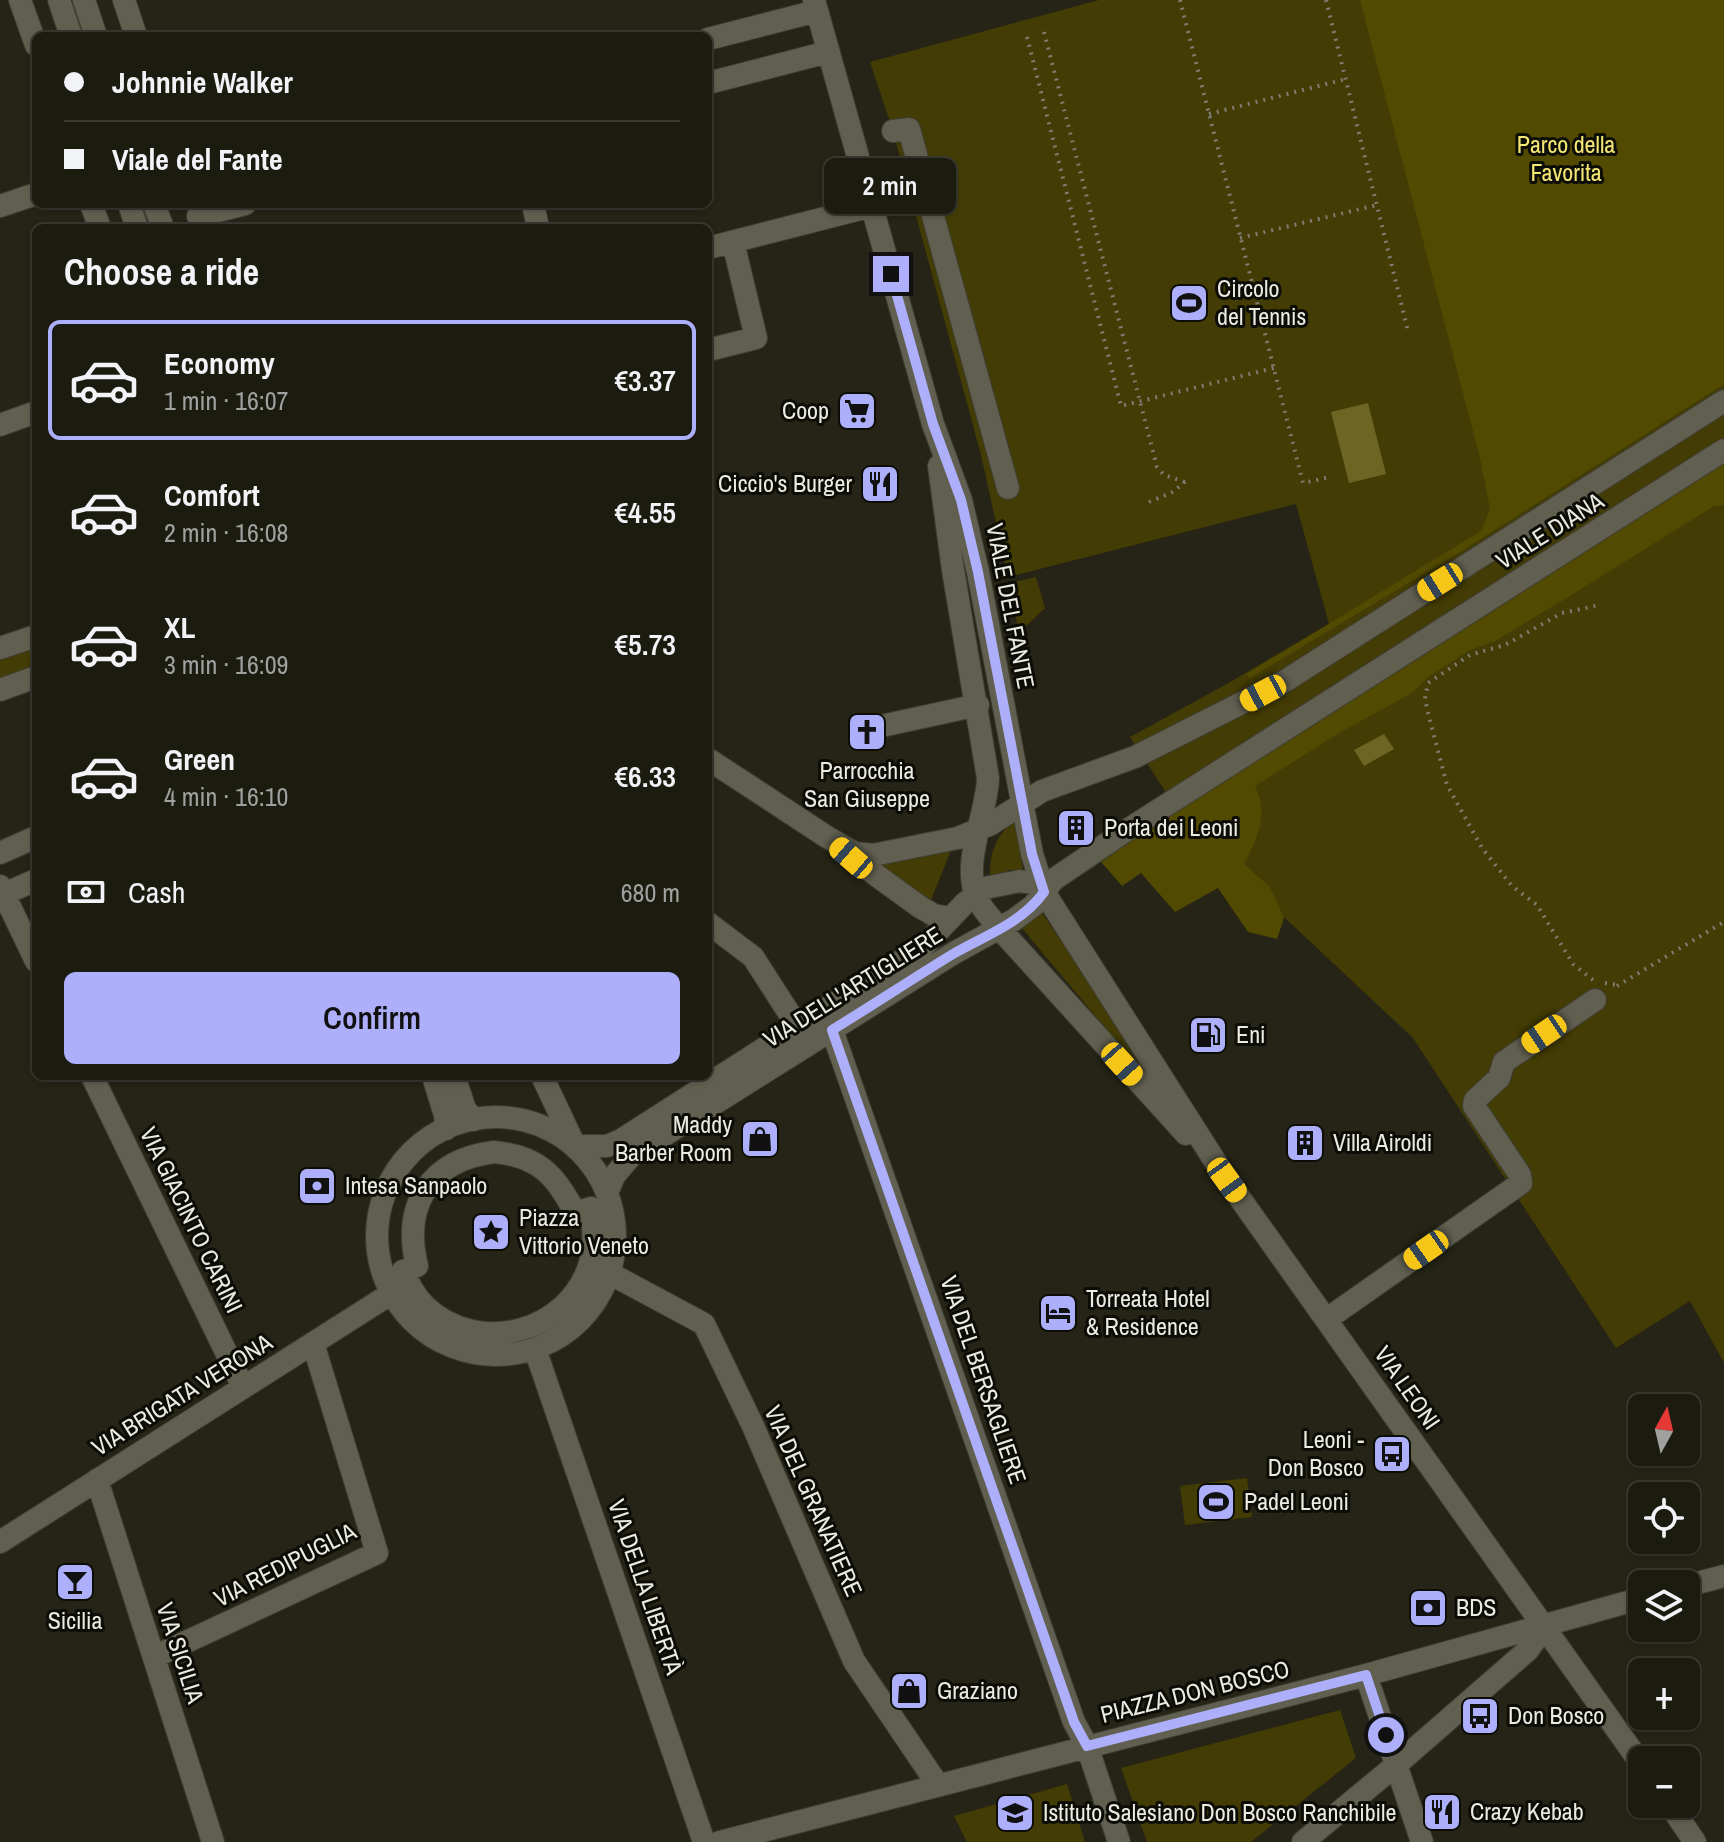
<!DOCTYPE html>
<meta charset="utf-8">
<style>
body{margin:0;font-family:"Archivo Narrow",sans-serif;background:#252419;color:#f1f3f6;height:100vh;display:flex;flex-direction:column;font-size:30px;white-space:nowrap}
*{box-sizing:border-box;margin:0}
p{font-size:26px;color:#a0a19f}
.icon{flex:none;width:44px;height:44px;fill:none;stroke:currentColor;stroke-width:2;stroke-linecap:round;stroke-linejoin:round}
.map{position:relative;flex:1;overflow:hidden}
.side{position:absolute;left:32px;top:224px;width:680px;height:856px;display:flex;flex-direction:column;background:#1c1b10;border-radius:12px;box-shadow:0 2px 6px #0004,0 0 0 2px #3a3930}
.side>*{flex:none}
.banner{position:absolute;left:32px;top:32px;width:680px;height:176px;border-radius:12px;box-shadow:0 2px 6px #0004,0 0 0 2px #3a3930;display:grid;align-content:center;height:176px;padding:0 32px;background:#1c1b10}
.needle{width:52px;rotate:8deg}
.fabs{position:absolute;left:1628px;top:1394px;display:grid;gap:16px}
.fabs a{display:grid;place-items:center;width:72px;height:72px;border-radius:12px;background:#1c1b10;box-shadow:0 2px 6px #0004,0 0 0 2px #3a3930;font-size:40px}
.end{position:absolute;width:36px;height:36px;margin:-18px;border:10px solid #adaffb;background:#111;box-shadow:0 0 0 4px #111}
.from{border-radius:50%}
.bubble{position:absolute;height:56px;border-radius:12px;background:#1c1b10;box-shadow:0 2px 6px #0004,0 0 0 2px #3a3930;font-size:26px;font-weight:600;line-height:56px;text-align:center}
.car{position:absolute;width:24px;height:48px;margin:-24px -12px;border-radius:10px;box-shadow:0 0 6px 2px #0007;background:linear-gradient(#f5c518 24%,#345 0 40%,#f5c518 0 76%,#345 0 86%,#f5c518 0)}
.banner b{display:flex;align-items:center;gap:28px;height:76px;font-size:30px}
.banner b+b{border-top:2px solid #3a3930}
.banner i{width:20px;height:20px;background:#f1f3f6}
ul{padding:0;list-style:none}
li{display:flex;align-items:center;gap:24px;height:120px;margin:0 16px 12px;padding:0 16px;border:4px solid transparent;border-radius:12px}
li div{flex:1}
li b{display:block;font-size:30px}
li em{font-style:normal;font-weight:600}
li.selected{border-color:#adaffb}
li>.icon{width:72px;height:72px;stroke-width:1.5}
h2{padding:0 32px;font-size:36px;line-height:96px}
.pay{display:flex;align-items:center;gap:20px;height:88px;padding:0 32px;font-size:30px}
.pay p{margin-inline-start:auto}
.cta{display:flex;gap:16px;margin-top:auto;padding:16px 32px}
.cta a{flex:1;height:92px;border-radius:12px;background:#adaffb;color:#111;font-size:32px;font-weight:600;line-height:92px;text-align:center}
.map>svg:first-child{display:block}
</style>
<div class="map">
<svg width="1724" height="1842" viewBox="0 0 1724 1842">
<rect width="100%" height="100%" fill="#252416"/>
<path fill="#433c04" d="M1099,0H1724V1363L1690,1301L1616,1348L1413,1038L1189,828L1130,737L1225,685L1329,624L1296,504L1008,577L981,455L893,131L870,62Z
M1036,577L1045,608L1019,633L1009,583Z
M36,647V669L0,682V660Z
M1014,820L1023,870H1010L990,877C990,852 995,838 1014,820Z
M952,848L931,900L874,863Z
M1042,913L1153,1075L1148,1079L1021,927Z
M1247,1478L1252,1517L1185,1525L1180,1486Z
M1340,1710L1356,1758L1251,1842H1147L1121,1768Z
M1067,1784L1085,1842H967L954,1816Z"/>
<path fill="#524a00" d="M1360,0H1724V384L1457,554L1250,678L1246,674L1481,531L1490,509L1480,458Z
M1724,462V505L1714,506L1565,599L1495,641L1470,650L1428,677L1412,693L1339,733L1255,786C1269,815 1258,836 1244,864L1270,887L1284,918L1277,939L1248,932L1218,888L1175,912L1141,873L1122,886L1096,856Z"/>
<path fill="#6d6524" d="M1368,403L1386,474L1349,483L1331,412Z
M1384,734L1394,749L1364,766L1354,750Z"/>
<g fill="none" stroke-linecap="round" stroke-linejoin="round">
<g stroke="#3f3e34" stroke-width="24">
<path id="minor" d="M20,0L36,45
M59,0L71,36
M84,0L96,36
M124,0L136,36
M814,0L933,424L961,500L978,572L1032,854L1044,892L1227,1180L1642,1765
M708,39L817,11
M708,83L828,52
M893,131L909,129L1008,488
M91,204L100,228
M129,204L137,228
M154,204L163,228
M533,204L538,228
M0,206L36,194
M198,216L245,204
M708,248L872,206
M708,350L756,338L733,242
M0,425L36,412
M939,466L953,570L988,778C987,815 961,862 977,898C982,910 992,919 1000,929L1186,1134
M0,648L36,636
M0,690L36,677
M886,725L978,705
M708,759L827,837L855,853L873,855L958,838L991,824L1042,791L1135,757L1285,681L1724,401
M843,851L920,907L934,915L950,918
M0,853L36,837
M0,886L36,961
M4,894L36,880
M708,923L753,957L798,1027
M832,1030L1074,1722L1087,1746L1119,1842
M92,1076L243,1387
M433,1076L445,1115L446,1129
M454,1076L465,1109L474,1120
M542,1076L575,1146H607L621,1140L923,947L965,903L985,888L1020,881L1032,883L1044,892
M377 1236a119 119 0 1 1 238 0a119 119 0 1 1-238 0Z
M494,1152C538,1156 556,1175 575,1213L591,1208C594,1227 595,1245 590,1263C569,1333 479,1356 426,1307C415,1297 409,1284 403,1271L417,1266C402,1205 430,1160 494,1152Z
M607,1193L614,1176L631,1156L954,953L1014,920L1034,905L1053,880L1124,832L1724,450
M609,1273L704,1324L753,1426L854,1661L938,1785
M1327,1319L1521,1183L1520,1175L1474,1106L1475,1100L1499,1078L1504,1062L1595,1000
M535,1349L704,1842
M97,1480L213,1842
M0,1542L392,1293
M1686,1586L1724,1576
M154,1657L377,1553L313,1343
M1366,1675L1422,1842
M1669,1804L1695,1842
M720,1842L1366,1675L1642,1598
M1303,1842L1396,1765L1528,1650L1545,1626"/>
</g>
<path stroke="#7e7d72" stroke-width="4" stroke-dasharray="2 6" stroke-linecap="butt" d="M1180,0L1303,483L1330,477
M1326,0L1408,331
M1044,32L1157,467L1164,475L1185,482
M1027,37L1121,406L1274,368
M1209,114L1346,79
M1240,238L1377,205
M1149,502L1173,492L1189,478
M1593,980L1573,964L1537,905L1512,886L1482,848L1447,785L1429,717L1425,699L1428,683L1470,655L1505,645L1562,613L1600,605
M1605,983L1618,985
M1617,986L1724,922"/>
<use href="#minor" stroke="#605f50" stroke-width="22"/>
</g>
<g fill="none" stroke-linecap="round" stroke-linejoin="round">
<path stroke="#adaffb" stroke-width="10" d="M891,274L933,424L961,500L978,572L1032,854L1044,892C1022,923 984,936 953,954C912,979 873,1005 832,1030L1074,1722L1087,1746L1366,1675L1386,1735"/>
</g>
<defs>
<g id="stadium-square" transform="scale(2)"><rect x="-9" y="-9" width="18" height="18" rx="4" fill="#adaffb" stroke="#0d0d07"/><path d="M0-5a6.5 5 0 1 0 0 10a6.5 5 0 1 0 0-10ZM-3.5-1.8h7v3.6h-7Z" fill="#111"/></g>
<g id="supermarket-square" transform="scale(2)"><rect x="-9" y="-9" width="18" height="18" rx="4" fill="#adaffb" stroke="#0d0d07"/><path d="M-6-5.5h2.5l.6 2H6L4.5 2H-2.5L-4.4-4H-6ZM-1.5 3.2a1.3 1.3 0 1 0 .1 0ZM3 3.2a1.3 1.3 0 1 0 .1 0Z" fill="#111"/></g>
<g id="restaurant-square" transform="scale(2)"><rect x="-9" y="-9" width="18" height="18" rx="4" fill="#adaffb" stroke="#0d0d07"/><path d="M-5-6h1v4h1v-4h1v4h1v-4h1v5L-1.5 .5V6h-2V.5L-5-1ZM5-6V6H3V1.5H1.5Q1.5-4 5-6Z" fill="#111"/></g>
<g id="church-square" transform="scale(2)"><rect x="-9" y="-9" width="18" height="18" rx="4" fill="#adaffb" stroke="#0d0d07"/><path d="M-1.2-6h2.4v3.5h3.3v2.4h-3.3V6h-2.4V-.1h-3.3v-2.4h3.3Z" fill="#111"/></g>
<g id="building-square" transform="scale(2)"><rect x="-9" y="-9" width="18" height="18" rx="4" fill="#adaffb" stroke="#0d0d07"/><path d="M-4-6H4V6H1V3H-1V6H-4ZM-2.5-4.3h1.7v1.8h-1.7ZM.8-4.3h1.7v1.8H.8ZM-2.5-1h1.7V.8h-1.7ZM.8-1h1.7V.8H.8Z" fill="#111"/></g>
<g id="fuel-square" transform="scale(2)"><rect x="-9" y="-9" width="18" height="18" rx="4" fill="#adaffb" stroke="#0d0d07"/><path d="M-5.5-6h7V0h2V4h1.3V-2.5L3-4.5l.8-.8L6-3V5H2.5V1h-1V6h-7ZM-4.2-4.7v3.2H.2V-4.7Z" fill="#111"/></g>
<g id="shop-square" transform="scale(2)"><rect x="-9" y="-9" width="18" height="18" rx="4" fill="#adaffb" stroke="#0d0d07"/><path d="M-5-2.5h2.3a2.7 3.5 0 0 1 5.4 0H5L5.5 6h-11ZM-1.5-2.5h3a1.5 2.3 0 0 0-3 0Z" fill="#111"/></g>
<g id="bank-square" transform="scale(2)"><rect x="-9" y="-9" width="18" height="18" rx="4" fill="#adaffb" stroke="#0d0d07"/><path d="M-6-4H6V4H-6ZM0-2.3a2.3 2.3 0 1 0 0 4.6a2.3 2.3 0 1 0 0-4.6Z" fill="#111"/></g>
<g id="sight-square" transform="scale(2)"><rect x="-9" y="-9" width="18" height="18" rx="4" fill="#adaffb" stroke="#0d0d07"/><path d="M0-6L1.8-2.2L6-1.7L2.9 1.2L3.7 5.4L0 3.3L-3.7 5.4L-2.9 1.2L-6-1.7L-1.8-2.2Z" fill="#111"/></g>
<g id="hotel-square" transform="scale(2)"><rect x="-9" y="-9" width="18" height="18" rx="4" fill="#adaffb" stroke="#0d0d07"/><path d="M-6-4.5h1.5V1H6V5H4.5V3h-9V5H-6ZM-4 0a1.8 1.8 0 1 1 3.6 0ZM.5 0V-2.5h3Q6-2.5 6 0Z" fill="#111"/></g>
<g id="bus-square" transform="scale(2)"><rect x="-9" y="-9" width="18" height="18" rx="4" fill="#adaffb" stroke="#0d0d07"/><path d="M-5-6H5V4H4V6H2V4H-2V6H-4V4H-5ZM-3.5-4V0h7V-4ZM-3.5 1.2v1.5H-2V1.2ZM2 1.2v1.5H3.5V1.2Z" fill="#111"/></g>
<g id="bar-square" transform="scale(2)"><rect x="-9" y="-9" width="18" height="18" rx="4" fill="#adaffb" stroke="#0d0d07"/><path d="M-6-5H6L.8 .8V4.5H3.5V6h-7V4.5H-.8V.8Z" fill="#111"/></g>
<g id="school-square" transform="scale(2)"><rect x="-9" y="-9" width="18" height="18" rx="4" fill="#adaffb" stroke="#0d0d07"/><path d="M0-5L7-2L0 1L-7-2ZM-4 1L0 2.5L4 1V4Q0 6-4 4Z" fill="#111"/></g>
</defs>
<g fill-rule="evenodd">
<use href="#stadium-square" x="1189" y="303"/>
<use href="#supermarket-square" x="857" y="411"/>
<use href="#restaurant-square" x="880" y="484"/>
<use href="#church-square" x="867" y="732"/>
<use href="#building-square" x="1076" y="828"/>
<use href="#fuel-square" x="1208" y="1035"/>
<use href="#shop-square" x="760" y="1139"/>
<use href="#building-square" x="1305" y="1143"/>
<use href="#bank-square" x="317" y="1186"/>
<use href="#sight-square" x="491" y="1232"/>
<use href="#hotel-square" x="1058" y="1313"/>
<use href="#bus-square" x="1392" y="1454"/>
<use href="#stadium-square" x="1216" y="1502"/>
<use href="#bar-square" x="75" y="1582"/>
<use href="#bank-square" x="1428" y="1608"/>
<use href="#shop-square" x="909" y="1691"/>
<use href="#bus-square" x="1480" y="1716"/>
<use href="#restaurant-square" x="1442" y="1812"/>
<use href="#school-square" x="1015" y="1813"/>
</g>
<g text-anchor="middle" stroke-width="6" stroke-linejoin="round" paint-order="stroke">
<g font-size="24" fill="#f5e774" stroke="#0d0d07">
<text x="1566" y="153">Parco della<tspan x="1566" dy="28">Favorita</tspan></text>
</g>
<g font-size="24" fill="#ecebe2" stroke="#0d0d07" text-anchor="start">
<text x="1217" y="297">Circolo<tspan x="1217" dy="28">del Tennis</tspan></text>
<text x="829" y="419" text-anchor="end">Coop</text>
<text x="852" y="492" text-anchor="end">Ciccio's Burger</text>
<text x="867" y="779" text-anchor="middle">Parrocchia<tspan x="867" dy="28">San Giuseppe</tspan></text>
<text x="1104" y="836">Porta dei Leoni</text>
<text x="1236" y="1043">Eni</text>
<text x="732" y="1133" text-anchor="end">Maddy<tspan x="732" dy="28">Barber Room</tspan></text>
<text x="1333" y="1151">Villa Airoldi</text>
<text x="345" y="1194">Intesa Sanpaolo</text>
<text x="519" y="1226">Piazza<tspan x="519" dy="28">Vittorio Veneto</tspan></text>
<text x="1086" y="1307">Torreata Hotel<tspan x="1086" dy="28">&amp; Residence</tspan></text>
<text x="1364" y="1448" text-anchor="end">Leoni -<tspan x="1364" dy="28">Don Bosco</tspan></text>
<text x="1244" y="1510">Padel Leoni</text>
<text x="1456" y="1616">BDS</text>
<text x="75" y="1629" text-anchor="middle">Sicilia</text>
<text x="937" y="1699">Graziano</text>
<text x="1508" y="1724">Don Bosco</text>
<text x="1470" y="1820">Crazy Kebab</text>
<text x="1043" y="1821">Istituto Salesiano Don Bosco Ranchibile</text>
</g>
<g font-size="24" fill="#ecebe2" stroke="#0d0d07">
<text transform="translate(1550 531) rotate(-32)" y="8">VIALE DIANA</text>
<text transform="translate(1010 606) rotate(79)" y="8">VIALE DEL FANTE</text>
<text transform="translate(853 987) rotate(-32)" y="8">VIA DELL'ARTIGLIERE</text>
<text transform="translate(191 1220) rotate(64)" y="8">VIA GIACINTO CARINI</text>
<text transform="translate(983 1380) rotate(71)" y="8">VIA DEL BERSAGLIERE</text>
<text transform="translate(1407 1388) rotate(55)" y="8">VIA LEONI</text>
<text transform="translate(182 1395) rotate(-32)" y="8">VIA BRIGATA VERONA</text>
<text transform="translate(813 1501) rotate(66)" y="8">VIA DEL GRANATIERE</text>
<text transform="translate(285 1565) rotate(-27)" y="8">VIA REDIPUGLIA</text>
<text transform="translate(645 1587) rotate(71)" y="8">VIA DELLA LIBERTÀ</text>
<text transform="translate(180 1653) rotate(72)" y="8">VIA SICILIA</text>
<text transform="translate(1195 1692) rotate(-14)" y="8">PIAZZA DON BOSCO</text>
</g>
</g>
</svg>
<div class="fabs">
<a><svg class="needle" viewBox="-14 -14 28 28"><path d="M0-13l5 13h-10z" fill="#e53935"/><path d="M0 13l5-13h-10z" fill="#a0a19f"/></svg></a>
<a><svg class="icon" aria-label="locate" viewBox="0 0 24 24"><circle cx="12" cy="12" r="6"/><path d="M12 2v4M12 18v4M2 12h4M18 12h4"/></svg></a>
<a><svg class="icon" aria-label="layers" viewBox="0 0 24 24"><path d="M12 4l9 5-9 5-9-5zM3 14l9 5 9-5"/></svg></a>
<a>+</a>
<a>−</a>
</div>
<i class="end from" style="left:1386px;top:1735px"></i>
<i class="end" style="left:891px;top:274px"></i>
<div class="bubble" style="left:824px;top:158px;width:132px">2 min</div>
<i class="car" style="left:1440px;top:582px;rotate:238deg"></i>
<i class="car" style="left:1263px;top:693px;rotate:242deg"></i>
<i class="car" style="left:851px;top:858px;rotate:311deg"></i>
<i class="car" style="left:1544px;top:1034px;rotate:236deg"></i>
<i class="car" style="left:1122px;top:1064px;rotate:138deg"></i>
<i class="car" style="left:1227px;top:1180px;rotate:144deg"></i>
<i class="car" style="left:1426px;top:1250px;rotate:235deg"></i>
<div class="banner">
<b><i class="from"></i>Johnnie Walker</b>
<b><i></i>Viale del Fante</b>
</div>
<section class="side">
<h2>Choose a ride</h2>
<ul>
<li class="selected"><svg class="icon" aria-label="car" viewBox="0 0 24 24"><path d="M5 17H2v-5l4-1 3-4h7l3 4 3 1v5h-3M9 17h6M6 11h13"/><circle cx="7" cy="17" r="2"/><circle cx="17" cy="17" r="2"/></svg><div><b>Economy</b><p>1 min · 16:07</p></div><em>€3.37</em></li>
<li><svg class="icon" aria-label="car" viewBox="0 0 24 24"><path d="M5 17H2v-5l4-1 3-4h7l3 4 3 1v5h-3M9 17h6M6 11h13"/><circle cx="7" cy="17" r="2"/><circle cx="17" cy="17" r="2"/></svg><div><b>Comfort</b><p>2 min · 16:08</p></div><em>€4.55</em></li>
<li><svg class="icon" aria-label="car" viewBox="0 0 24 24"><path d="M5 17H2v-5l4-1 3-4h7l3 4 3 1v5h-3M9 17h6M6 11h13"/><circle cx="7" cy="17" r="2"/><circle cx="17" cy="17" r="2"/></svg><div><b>XL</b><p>3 min · 16:09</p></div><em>€5.73</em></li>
<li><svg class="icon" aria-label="car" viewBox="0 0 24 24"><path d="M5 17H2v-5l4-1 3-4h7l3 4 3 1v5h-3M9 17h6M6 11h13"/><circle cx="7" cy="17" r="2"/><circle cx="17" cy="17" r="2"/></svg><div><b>Green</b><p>4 min · 16:10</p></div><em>€6.33</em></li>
</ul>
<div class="pay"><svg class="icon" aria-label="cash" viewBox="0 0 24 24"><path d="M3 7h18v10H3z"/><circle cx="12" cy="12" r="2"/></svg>Cash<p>680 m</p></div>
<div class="cta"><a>Confirm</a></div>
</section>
</div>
